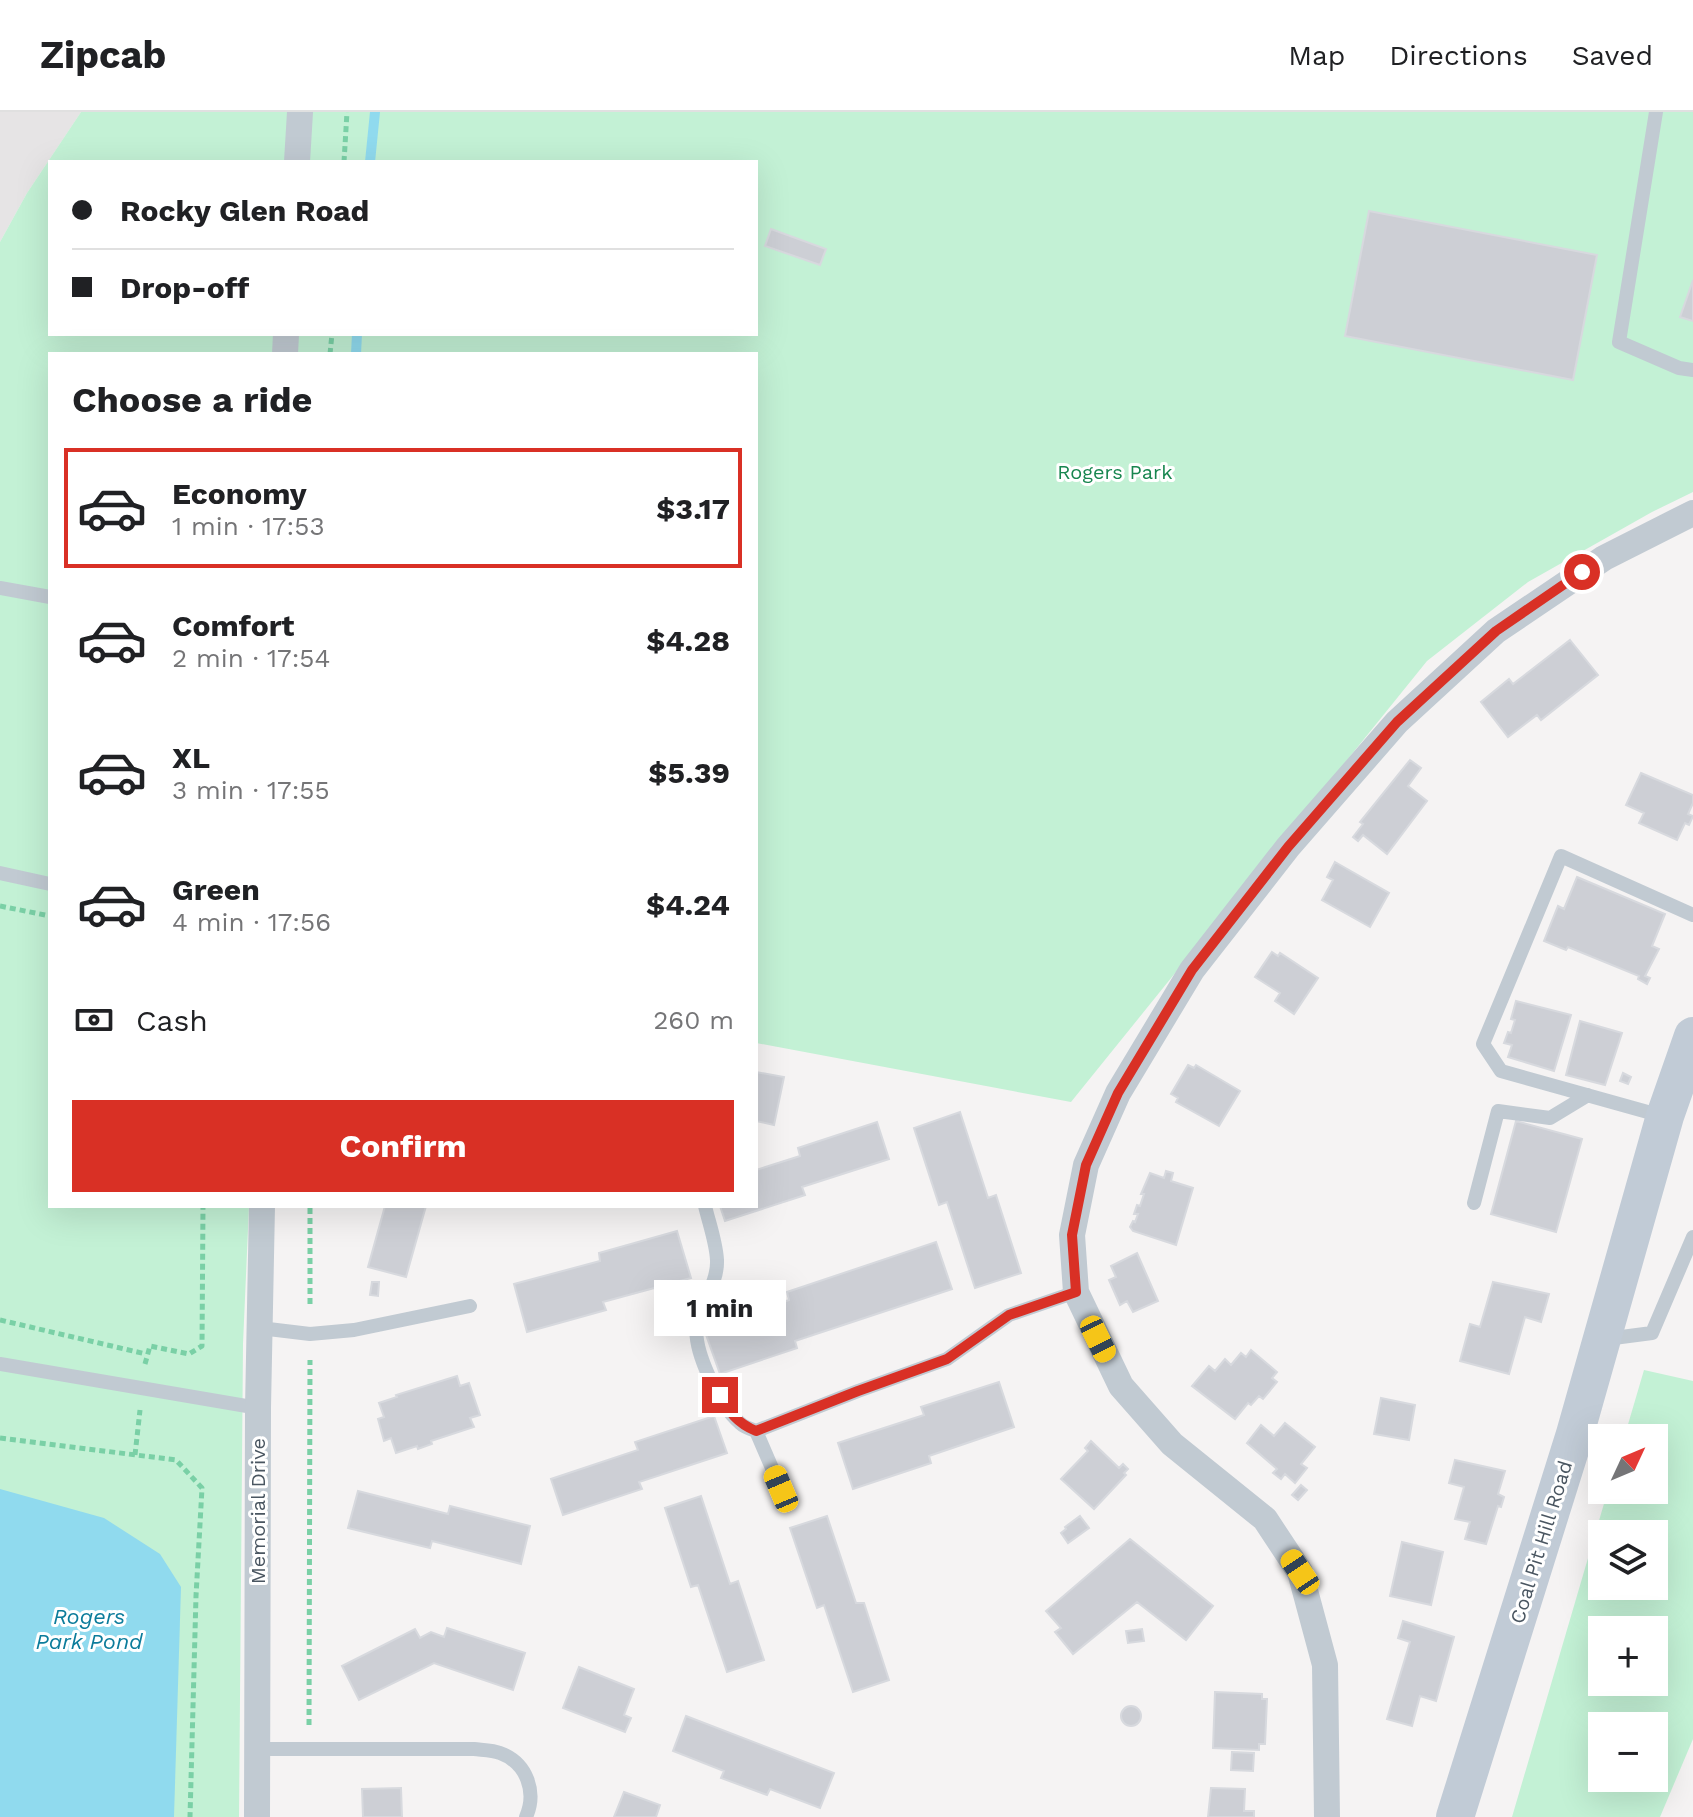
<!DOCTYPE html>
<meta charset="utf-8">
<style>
body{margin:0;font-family:"Work Sans",sans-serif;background:#f2f2f2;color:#202124;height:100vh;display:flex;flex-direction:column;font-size:30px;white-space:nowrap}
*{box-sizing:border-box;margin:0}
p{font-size:26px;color:#757577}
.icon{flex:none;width:44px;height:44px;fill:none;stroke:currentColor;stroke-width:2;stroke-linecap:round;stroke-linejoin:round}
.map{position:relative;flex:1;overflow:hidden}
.panel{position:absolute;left:48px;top:240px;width:710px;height:856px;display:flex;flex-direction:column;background:#fff;border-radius:0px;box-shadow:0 8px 32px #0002}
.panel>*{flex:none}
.top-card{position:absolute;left:48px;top:48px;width:710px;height:176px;border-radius:0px;box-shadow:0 8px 32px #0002;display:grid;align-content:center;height:176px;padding:0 24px;background:#fff}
.needle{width:52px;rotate:46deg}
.controls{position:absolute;left:1588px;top:1312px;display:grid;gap:16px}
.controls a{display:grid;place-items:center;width:80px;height:80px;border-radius:0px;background:#fff;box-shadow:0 8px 32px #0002;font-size:40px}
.end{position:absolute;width:36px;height:36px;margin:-18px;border:10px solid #d93025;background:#fff;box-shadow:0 0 0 4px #fff}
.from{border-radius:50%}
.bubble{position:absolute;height:56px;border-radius:0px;background:#fff;box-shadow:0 8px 32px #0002;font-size:26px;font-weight:700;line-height:56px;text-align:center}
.car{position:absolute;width:24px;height:48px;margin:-24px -12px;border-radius:10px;box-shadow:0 0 6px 2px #0007;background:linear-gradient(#f5c518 24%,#345 0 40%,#f5c518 0 76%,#345 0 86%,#f5c518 0)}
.top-card b{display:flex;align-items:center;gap:28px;height:76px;font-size:30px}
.top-card b+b{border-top:2px solid #e0e0e0}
.top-card i{width:20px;height:20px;background:#202124}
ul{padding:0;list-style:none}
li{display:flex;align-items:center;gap:24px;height:120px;margin:0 16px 12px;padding:0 8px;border:4px solid transparent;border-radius:0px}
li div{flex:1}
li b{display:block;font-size:30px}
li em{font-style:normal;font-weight:700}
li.active{border-color:#d93025}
li>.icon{width:72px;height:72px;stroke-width:1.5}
h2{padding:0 24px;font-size:36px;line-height:96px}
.pay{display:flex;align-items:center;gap:20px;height:88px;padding:0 24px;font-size:30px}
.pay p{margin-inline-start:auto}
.cta{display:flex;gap:16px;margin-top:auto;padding:16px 24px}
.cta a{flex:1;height:92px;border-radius:0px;background:#d93025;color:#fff;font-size:32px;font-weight:700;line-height:92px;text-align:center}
header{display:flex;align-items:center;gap:48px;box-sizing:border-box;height:112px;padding:0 40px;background:#fff;border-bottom:2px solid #e0e0e0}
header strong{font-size:38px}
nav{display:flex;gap:44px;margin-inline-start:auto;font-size:28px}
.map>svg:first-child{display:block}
</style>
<header>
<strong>Zipcab</strong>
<nav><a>Map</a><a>Directions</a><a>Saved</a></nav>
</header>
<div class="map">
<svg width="1693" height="1705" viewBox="0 0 1693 1705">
<rect width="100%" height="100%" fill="#f5f3f3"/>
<path fill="#e6e4e5" d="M0,0H81L27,81L0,130Z"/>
<path fill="#c3f1d5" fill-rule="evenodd" d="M81,0H1693V380L1652,400L1528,470L1427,549L1071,990L756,931V242H50V1094H249L243,1232L239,1705H0V130L27,81ZM50,50H756V222H50Z
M1644,1258L1693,1269V1627L1660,1705H1512L1608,1378H1654V1326H1624ZM1602,1422H1654V1474H1602ZM1602,1518H1654V1570H1602ZM1602,1614H1654V1666H1602Z"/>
<path fill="#90daee" d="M0,1377L104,1406L160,1442L181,1475L174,1705H0Z"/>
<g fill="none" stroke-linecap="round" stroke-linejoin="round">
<path stroke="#90daee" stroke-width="10" d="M370,50L375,0
M356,242L357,222"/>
</g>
<path fill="#cdcfd5" stroke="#d7d9de" stroke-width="2" d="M1369,99L1597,143L1573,268L1345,224Z
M771,117L826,137L820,153L765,134Z
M1693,168V209L1680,205Z
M1570,528L1598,563L1541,608L1537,603L1508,625L1481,590L1509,567L1513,572Z
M1410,648L1421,656L1408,674L1427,689L1387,742L1363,723L1358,729L1353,725L1363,712L1360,710Z
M1641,661L1693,683V691L1688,702L1693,704L1689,713L1685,711L1677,728L1639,711L1644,701L1626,693Z
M1335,750L1389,781L1370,815L1322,788L1333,768L1327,765Z
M1577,765L1665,802L1652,834L1659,837L1645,864L1650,866L1647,872L1638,867L1639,864L1568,835L1566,838L1544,829L1558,794L1564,797Z
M1272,840L1278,844L1280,841L1318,866L1294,902L1275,889L1280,881L1255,865Z
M1516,889L1571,903L1554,959L1508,945L1512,933L1504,931L1508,920L1511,921L1515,908L1511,907Z
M1580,909L1622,921L1605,973L1566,963Z
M1188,953L1194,956L1196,953L1240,979L1219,1014L1176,990L1178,986L1171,982Z
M756,960L784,965L774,1013L756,1009Z
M1623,961L1631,965L1628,972L1620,969Z
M960,1000L988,1086L996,1083L1021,1161L975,1176L947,1090L939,1093L914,1016Z
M1516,1009L1582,1027L1556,1120L1491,1102Z
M877,1010L889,1047L802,1075L805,1083L725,1109L720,1094H756V1058L800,1044L798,1036Z
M1166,1059L1173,1061L1171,1069L1193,1076L1176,1133L1133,1119L1130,1115L1133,1109L1135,1110L1138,1102H1134L1137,1093L1140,1094L1144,1082H1141L1150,1061L1164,1066Z
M385,1094H426L406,1165L368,1155Z
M677,1119L691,1166L603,1190L606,1198L527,1220L514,1172L600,1149L599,1141Z
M936,1130L952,1177L795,1229L797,1236L720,1262L704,1217L789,1188L787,1180Z
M1137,1141L1158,1189L1133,1200L1127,1189L1120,1193L1109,1168L1116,1165L1111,1154Z
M372,1170H379L378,1184L370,1183Z
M1493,1170L1549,1182L1541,1210L1525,1205L1509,1262L1460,1249L1470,1212L1480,1215Z
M1251,1238L1277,1260L1272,1266L1277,1270L1263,1287L1259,1284L1251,1293L1248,1291L1235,1307L1192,1274L1209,1254L1215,1259L1225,1247L1231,1253L1241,1241L1246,1245Z
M457,1264L460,1274L469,1271L480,1303L470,1306L474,1315L431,1329L432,1332L418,1337L417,1334L396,1341L391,1326L384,1329L378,1307L384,1305L379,1291L397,1285L396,1283Z
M999,1270L1014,1315L929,1344L931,1351L853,1377L838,1331L924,1303L921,1295Z
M1381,1286L1415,1293L1409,1328L1374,1322Z
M714,1304L727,1341L639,1370L642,1377L563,1403L551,1367L638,1338L635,1330Z
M1285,1311L1315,1335L1301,1352L1307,1356L1295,1371L1285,1362L1281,1367L1273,1361L1277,1357L1247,1331L1261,1313L1274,1324Z
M1091,1329L1119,1356L1123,1352L1128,1357L1124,1361L1126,1363L1094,1397L1061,1367L1088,1339L1085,1336Z
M1455,1348L1505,1359L1498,1382L1504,1385L1501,1395L1498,1394L1486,1432L1465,1427L1470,1410L1455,1407L1464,1375L1449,1371Z
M1301,1373L1307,1378L1298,1388L1292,1383Z
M358,1379L448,1402L450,1394L530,1414L521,1452L432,1429L430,1436L348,1416Z
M701,1384L730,1472L738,1469L764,1548L727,1560L698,1473L691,1475L665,1396Z
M827,1404L856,1491H864L889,1568L853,1580L824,1493L817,1496L790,1416Z
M1080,1404L1089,1416L1068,1431L1061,1421L1066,1417L1065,1415Z
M1130,1427L1213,1494L1186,1528L1137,1490L1073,1542L1055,1520L1061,1516L1046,1499Z
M1402,1430L1443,1440L1431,1493L1390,1484Z
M1403,1509L1454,1525L1436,1589L1420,1584L1412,1614L1387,1607L1410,1530L1398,1526Z
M447,1516L525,1541L513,1578L434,1551L359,1588L342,1554L415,1517L420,1526L431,1520L444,1525Z
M1142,1517L1144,1529L1128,1531L1126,1519Z
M579,1555L634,1577L624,1603L631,1606L625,1620L563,1596Z
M1215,1580L1262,1582V1587H1267L1265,1632H1259V1638L1213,1636Z
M1121 1604a10 10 0 1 1 20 0a10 10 0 1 1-20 0Z
M686,1604L834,1661L820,1696L770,1677L767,1683L721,1666L724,1659L673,1639Z
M1232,1640L1254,1641L1253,1659L1231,1658Z
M401,1676L402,1705H363L362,1677Z
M1211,1676L1245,1677L1244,1699H1254V1705H1208Z
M624,1680L660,1693L656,1705H614Z"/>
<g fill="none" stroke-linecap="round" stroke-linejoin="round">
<path stroke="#7ad0a6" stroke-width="5" stroke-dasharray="6 4" stroke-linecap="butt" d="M344,50L347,0
M330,242L332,222
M0,794L50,804
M310,1192V1094
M0,1208L146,1242
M145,1252L150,1234L189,1242L202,1234L203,1094
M0,1326L176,1348L202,1376L196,1484L190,1705
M135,1343L140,1298
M309,1613L310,1248"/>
<path stroke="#c1cad2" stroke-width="14" d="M1656,0L1619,230L1679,256L1693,258
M0,476L50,485
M0,761L50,772
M1662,1004L1501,959L1483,932L1561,744L1693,803
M1474,1091L1498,999L1550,1006L1588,983
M705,1094C709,1111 716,1130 717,1148C718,1170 702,1191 697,1212C692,1238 720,1294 740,1311C744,1315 750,1317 756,1319
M260,1216L310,1222L354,1218L470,1194
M1606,1227L1652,1221L1693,1125
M0,1252L258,1296
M781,1377L756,1319L858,1279L947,1247L1009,1203L1076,1180
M258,1637H474C482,1638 493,1638 500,1641C527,1651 537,1680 526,1705"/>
<path stroke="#c1cad2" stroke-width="26" d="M297,50L300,0
M285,242L286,222
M257,1705L258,1296L262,1094
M1327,1705L1325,1553L1300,1460L1265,1407L1172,1332L1121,1274L1076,1180L1072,1123L1086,1053L1118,981L1192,858L1288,735L1397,610L1496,519L1604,446L1693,401"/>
<path stroke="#c1cbd6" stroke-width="38" d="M1455,1705L1575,1322L1665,1004L1693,924"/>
</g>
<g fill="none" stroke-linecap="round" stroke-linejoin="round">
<path stroke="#d93025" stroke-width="10" d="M720,1283C729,1300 737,1311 756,1319L858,1279L947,1247L1009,1203L1076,1180L1072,1123L1086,1053L1118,981L1192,858L1288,735L1397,610L1496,519L1582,460"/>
</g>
<g text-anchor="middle" stroke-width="6" stroke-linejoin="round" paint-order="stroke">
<g font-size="20" fill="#17864f" stroke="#fff">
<text x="1115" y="367">Rogers Park</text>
</g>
<g font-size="20" fill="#4a5661" stroke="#fff">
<text transform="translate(258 1399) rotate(-90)" y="7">Memorial Drive</text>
<text transform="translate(1541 1430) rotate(-73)" y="7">Coal Pit Hill Road</text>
</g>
<g font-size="22" font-style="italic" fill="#0c7c9b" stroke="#fff">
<text x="89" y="1512">Rogers<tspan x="89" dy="25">Park Pond</tspan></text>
</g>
</g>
</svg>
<div class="controls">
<a><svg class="needle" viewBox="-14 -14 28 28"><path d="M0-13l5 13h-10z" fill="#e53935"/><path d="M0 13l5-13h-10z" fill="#757577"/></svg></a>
<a><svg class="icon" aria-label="layers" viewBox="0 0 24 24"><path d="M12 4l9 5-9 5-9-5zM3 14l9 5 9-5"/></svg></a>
<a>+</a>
<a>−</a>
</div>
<i class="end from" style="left:1582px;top:460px"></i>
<i class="end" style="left:720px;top:1283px"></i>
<div class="bubble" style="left:654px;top:1168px;width:132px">1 min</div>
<i class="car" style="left:1098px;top:1227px;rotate:154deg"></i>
<i class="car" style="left:781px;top:1377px;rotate:337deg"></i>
<i class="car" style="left:1300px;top:1460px;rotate:326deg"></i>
<div class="top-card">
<b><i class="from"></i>Rocky Glen Road</b>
<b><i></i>Drop-off</b>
</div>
<section class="panel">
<h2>Choose a ride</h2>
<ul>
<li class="active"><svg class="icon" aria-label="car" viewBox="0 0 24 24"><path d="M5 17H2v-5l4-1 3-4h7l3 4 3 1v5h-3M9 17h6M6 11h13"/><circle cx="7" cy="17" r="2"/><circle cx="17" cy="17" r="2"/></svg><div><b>Economy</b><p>1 min · 17:53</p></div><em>$3.17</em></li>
<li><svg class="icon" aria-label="car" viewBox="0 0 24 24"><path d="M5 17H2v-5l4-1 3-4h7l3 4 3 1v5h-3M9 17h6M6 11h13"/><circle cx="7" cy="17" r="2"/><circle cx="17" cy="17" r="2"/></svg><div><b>Comfort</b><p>2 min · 17:54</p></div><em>$4.28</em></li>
<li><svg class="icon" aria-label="car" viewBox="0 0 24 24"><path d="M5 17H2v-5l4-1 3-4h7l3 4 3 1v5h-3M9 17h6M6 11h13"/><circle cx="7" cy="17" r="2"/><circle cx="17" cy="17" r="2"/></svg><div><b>XL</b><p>3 min · 17:55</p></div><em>$5.39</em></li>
<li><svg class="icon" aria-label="car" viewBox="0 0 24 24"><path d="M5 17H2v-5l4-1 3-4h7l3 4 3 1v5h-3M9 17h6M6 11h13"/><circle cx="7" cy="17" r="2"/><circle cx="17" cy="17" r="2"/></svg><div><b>Green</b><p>4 min · 17:56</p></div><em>$4.24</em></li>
</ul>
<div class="pay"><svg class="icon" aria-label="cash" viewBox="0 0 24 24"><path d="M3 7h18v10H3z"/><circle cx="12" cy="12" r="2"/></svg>Cash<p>260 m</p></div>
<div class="cta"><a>Confirm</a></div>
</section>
</div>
